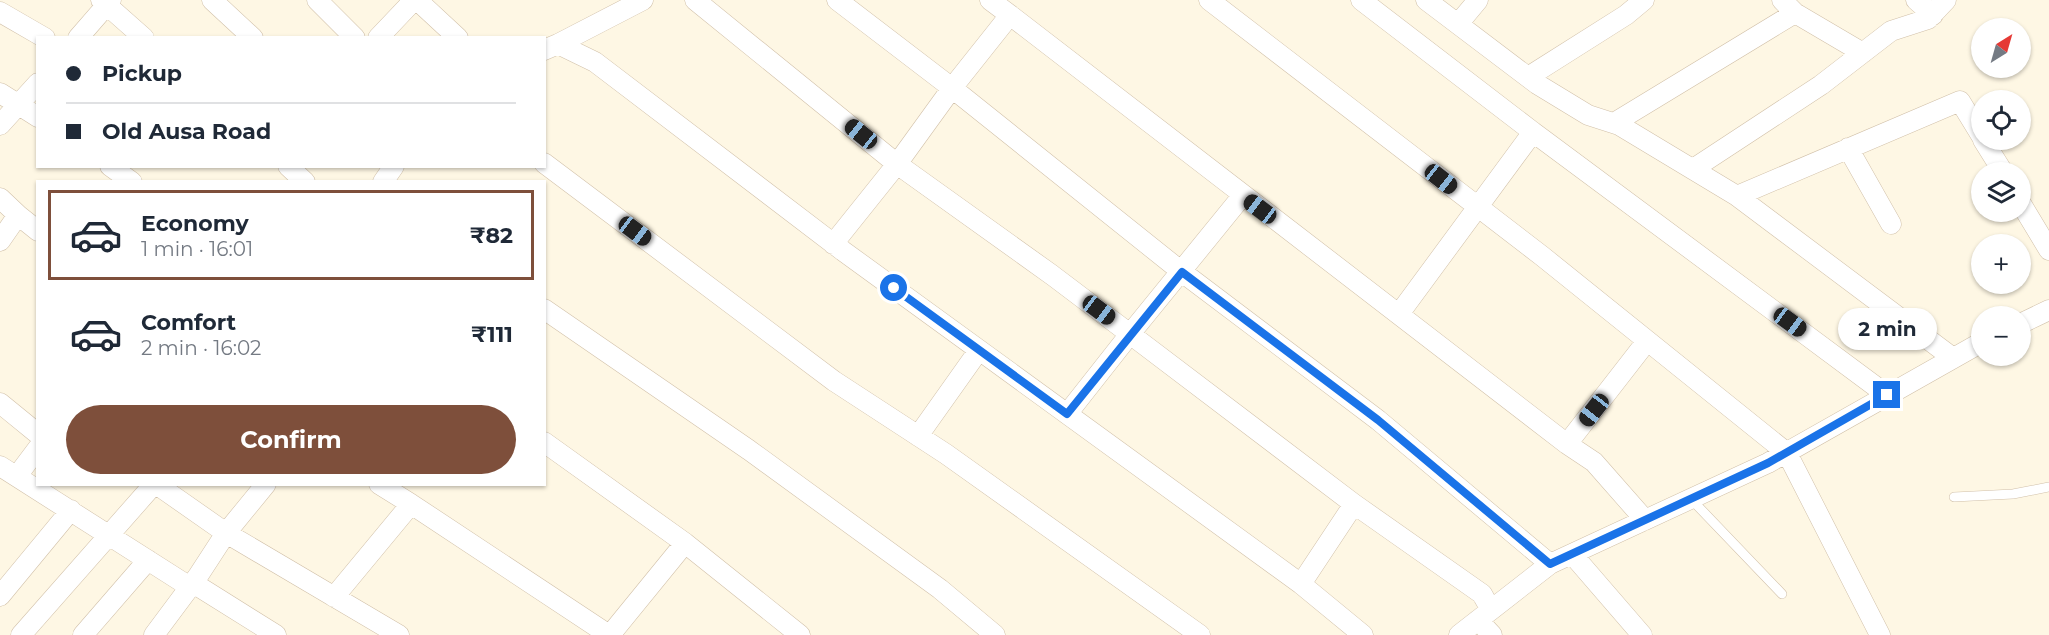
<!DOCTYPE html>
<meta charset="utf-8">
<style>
body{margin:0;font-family:Montserrat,sans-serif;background:#f2f2f3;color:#1f2937;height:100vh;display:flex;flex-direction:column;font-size:22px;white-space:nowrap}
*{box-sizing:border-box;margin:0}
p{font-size:20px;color:#747a83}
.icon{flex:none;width:33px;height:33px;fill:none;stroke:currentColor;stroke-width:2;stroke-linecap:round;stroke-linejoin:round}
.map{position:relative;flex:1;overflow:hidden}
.drawer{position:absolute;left:36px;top:180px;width:510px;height:306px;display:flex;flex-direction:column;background:#fff;border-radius:0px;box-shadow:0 2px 4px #0004}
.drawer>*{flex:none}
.top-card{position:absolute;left:36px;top:36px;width:510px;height:132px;border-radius:0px;box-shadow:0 2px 4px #0004;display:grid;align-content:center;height:132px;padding:0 30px;background:#fff}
.needle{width:39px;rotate:37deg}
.buttons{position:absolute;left:1971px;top:18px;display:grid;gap:12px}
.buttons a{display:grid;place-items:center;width:60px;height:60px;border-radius:50%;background:#fff;box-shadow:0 2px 4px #0004;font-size:30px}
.end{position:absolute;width:27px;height:27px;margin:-14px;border:8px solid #1a73e8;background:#fff;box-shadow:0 0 0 3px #fff}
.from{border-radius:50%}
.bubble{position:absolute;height:42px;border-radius:21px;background:#fff;box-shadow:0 2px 4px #0004;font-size:20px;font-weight:700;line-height:42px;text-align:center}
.car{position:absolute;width:18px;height:36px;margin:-18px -9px;border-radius:8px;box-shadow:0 0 4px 2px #0007;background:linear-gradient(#222 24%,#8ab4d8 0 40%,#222 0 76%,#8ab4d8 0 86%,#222 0)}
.top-card b{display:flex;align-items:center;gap:21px;height:57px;font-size:22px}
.top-card b+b{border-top:2px solid #e0e1e3}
.top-card i{width:15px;height:15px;background:#1f2937}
ul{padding:10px 0 0;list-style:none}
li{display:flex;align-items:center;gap:18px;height:90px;margin:0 12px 9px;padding:0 18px;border:3px solid transparent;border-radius:0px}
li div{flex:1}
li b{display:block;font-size:22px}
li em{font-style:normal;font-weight:700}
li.active{border-color:#7e4f3b}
li>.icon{width:54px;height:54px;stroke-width:1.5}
.button{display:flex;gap:12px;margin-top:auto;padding:12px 30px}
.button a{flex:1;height:69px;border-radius:36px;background:#7e4f3b;color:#fff;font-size:24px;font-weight:700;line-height:69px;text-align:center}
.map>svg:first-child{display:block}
</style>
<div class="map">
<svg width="2049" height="635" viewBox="0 0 2049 635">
<rect width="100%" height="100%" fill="#fef7e4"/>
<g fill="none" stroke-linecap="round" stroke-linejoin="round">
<g stroke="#d1c0a9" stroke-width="10">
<path id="lane" d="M1954,497L2013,494L2049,487
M1691,499L1782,594"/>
</g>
<g stroke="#d1c0a9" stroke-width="21">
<path id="street" d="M101,0L144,38
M212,0L253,38
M317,0L355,38
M417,0L458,38
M695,0L897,164L952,88L1182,272L1378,420L1550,564
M837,0L952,88L1010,15L1567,444L1594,462L1645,520
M990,0L1010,15
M1209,0L1542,256L1787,453L1880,635
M1361,0L1533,132
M1426,0L1537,84L1588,115L1619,125L1737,196L1953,358
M1782,0L1795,13L1863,53
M1916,0L1933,15
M0,12L45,38
M1458,24L1478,0
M78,38L111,0
M378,38L414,0
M558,44L643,0
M544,50L558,44L595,62L843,251L1301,584L1363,635
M1528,77L1626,15L1644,0
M0,93L38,117
M1614,123L1795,13
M0,125L38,83
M1983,140L2003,172
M1848,148L1891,224
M544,163L834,381L946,454L1200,635
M110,166L132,182
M288,166L305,182
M1693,169L1821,85L1891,31L1928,19L1946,0
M383,182L394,166
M1737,196L1960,101L1982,137
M0,198L18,215
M2020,202L2049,250
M0,241L18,215L38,231
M833,244L897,164L1052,275L1130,334L1243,195
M544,309L749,450L940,589L995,635
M1399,314L1533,132L1887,395
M2020,324L2049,310
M0,403L38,434
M1067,414L1130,334L1354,504
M918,436L979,350
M544,442L685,543
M1567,444L1647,341
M0,466L190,587
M17,476L38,448
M156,484L226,533L266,484
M379,484L411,504
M1572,554L1642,635
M193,583L276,635
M1301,584L1354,504L1482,594L1491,610
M0,596L71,510
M334,597L411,504L609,635
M1478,620L1492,635
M21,635L154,484
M83,635L148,560
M154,635L198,576L226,533L399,635
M610,635L685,543L800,635
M1459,635L1550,564L1768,463L1982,342"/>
</g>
<use href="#lane" stroke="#fff" stroke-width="9"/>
<use href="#street" stroke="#fff" stroke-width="20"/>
</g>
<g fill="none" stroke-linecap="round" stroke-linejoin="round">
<path stroke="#1a73e8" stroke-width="8" d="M894,288L1067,414L1182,272L1378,420L1550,564L1768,463L1887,395"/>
</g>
</svg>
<div class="buttons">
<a><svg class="needle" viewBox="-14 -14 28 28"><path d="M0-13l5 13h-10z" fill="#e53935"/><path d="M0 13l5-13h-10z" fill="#747a83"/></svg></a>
<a><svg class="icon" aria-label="locate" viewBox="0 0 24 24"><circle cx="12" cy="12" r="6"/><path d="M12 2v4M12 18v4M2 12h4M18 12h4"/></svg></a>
<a><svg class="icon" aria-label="layers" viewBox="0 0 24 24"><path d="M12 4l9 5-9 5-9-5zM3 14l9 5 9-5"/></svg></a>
<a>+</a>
<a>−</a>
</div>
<i class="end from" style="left:894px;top:288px"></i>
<i class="end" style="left:1887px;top:395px"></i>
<div class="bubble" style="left:1838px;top:308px;width:99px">2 min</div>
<i class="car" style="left:861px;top:134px;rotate:309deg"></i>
<i class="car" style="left:1441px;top:179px;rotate:128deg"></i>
<i class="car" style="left:1260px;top:209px;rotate:307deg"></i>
<i class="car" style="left:635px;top:231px;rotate:127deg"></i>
<i class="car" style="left:1099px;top:310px;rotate:127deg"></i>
<i class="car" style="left:1790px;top:322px;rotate:126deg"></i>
<i class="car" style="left:1594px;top:410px;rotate:218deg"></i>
<div class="top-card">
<b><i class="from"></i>Pickup</b>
<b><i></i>Old Ausa Road</b>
</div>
<section class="drawer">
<ul>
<li class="active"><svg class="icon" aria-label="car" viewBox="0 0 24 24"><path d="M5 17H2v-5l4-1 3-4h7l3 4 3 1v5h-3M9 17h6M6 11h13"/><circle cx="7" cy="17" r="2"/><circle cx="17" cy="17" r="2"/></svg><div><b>Economy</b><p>1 min · 16:01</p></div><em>₹82</em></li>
<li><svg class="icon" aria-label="car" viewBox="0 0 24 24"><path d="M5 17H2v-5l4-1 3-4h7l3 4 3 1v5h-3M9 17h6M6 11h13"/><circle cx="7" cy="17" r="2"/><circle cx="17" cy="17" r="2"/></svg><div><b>Comfort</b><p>2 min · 16:02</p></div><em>₹111</em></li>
</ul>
<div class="button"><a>Confirm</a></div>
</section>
</div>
